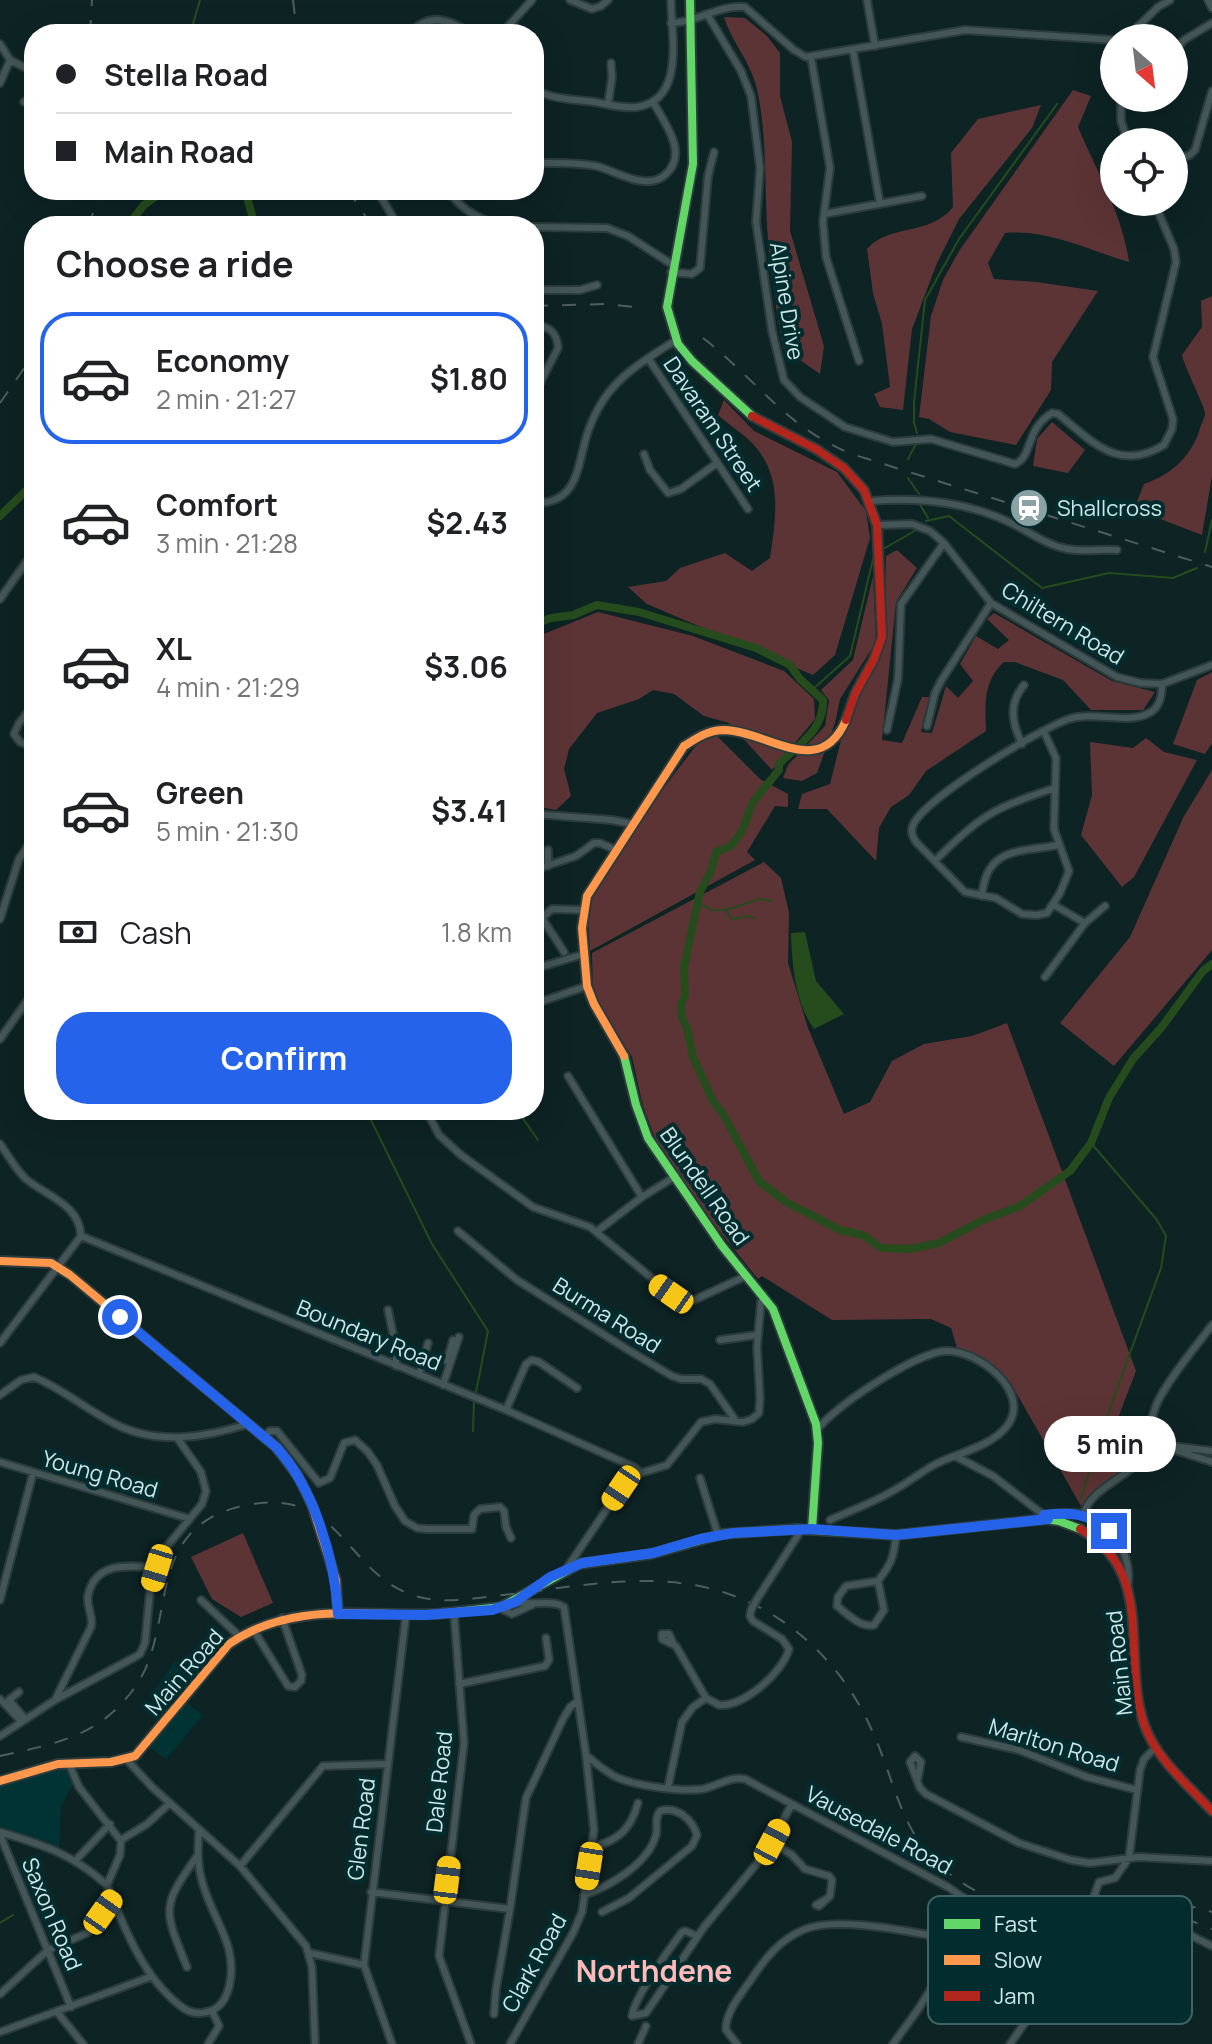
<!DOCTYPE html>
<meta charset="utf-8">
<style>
body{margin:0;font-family:Manrope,sans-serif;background:#f6f6f6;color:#202124;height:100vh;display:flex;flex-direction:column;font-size:30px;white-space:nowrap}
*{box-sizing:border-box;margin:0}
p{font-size:26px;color:#757577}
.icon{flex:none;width:44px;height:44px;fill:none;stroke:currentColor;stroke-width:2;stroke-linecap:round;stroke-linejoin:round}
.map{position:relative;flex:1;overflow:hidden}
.side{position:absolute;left:24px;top:216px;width:520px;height:904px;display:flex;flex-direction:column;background:#fff;border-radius:32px;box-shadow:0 8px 32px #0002}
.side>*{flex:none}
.banner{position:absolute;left:24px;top:24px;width:520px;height:176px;border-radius:32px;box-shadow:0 8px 32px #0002;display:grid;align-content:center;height:176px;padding:0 32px;background:#fff}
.needle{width:52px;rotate:152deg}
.buttons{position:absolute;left:1100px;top:24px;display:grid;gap:16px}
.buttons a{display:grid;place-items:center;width:88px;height:88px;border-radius:50%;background:#fff;box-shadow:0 8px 32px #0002;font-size:40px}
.end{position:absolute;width:36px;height:36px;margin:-18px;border:10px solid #2563eb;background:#fff;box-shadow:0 0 0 4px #fff}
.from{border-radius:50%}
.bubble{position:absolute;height:56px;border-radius:28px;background:#fff;box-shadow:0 8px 32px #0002;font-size:26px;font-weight:700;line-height:56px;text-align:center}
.car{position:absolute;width:24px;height:48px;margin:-24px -12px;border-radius:10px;box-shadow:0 0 6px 2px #0007;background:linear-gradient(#f5c518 24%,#345 0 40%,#f5c518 0 76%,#345 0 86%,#f5c518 0)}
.banner b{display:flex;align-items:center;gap:28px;height:76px;font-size:30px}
.banner b+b{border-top:2px solid #e0e0e0}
.banner i{width:20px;height:20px;background:#202124}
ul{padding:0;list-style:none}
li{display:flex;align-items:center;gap:24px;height:132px;margin:0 16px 12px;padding:0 16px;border:4px solid transparent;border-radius:32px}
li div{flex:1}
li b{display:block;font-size:30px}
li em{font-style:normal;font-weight:700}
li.current{border-color:#2563eb}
li>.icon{width:72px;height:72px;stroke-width:1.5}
h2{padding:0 32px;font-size:36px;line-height:96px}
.pay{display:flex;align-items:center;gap:20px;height:88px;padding:0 32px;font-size:30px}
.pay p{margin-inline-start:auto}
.button{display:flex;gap:16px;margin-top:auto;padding:16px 32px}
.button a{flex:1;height:92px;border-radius:32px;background:#2563eb;color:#fff;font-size:32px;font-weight:700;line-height:92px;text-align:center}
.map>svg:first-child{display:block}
</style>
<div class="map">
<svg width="1212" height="2044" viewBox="0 0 1212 2044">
<rect width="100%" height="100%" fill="#0d2324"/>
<path fill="#023334" d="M179,1661L194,1675L178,1696L203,1715L166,1759L140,1741L169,1706L153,1692L174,1663Z
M58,1766L66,1768L74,1782L61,1807L59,1848L0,1829V1784Z"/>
<path fill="#5d3436" d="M724,17L745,18L767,36L780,53V96L792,142L790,231L824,346L820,374L783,348C774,298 767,250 766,200C765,162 765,126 757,89C750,60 732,43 724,17Z
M1073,90L1091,96L1078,127C1097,172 1122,213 1129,262C1088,250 1048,229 1005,233L988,263L994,279L1037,282L1098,291L1052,362L1051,390L1016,445L950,432L929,419L919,417L931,316L943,280L959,251Z
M1041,105L1032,128L959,219L937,263L912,329L903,410L880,407L874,394L890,387L882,324L873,293L867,249C890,223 929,237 953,207L951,153L978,119Z
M1212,296V476L1202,535L1134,509L1144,484C1173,474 1193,455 1201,425C1203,421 1205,417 1205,413C1204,404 1185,369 1182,355L1202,327L1201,301Z
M724,400L754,431L837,472L866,511L870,538L835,655L813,675L647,604L628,587L666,581L680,568L725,553L752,571L770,558C776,518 783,476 753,444C743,433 729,425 718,415Z
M1052,422L1085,450L1068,473L1033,466L1037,439Z
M897,550L917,568L896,602L882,740L902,743L922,697H929L921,732L932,733L946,686L958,698L973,681L960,664L976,636L998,649L1009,640L987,619L994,613L1112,681L1155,692L1143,710H1091L1063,680L1015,662H1004C983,681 985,705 986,731L926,771L909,795L891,807L879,828L876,861L827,809H798L802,794L830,784L843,732L862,683L884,644L886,556Z
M873,576L876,642L840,699L835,723L817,773L802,781L783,778L788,765L825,726L829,700L821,690L853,660Z
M598,612L693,636L784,671L814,699L815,719L772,770L729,723L704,716L674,694L653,690L639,699L597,713L569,749L564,769L571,796L556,810L534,806V638Z
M1212,672V743L1205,754L1173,744L1197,680Z
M717,736L760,779L788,794V807L775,806L747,852L755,860L590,951L588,918L591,900L652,804L684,761L700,741Z
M1146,738L1164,752L1197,760L1134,877L1122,887L1081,835L1092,795L1090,742L1133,748Z
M1212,770V950L1114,1066L1060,1023L1130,937L1184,816Z
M764,862L781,878L789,913L788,963L808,1028L844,1114L870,1102L892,1061L924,1044L972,1036L1007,1023L1136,1371L1110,1439L1141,1443L1136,1456L1129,1464L1081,1506L1010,1382L992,1365L957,1348L951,1328L931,1319L832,1320L762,1276L758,1279L716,1227L657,1143L643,1106L632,1057L593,994L592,953Z
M243,1533L273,1603L241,1617L212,1599L191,1557Z"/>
<path fill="#264c1d" d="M805,932L816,981L844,1014L814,1029C795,1002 792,965 791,933Z"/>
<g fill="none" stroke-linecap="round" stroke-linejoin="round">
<path stroke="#264c1d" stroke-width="2" d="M190,34L200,0
M917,433L914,423V402L925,300L959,239L1057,104
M908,459L916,444
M908,478L919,494
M919,503L928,518
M926,521L949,516L1042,588L1109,573L1173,578L1197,568
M885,548L918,529
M1205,552L1212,520
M813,689L850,656L874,555
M698,903L712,910H726L732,920L745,916L755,918
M726,910L760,899L771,901
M366,1110L432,1244L488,1331L476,1392
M517,1110L538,1140
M473,1431L474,1401
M1081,1499L1105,1422L1161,1268L1166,1236L1157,1220L1091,1143
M0,1923L13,1915"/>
<path stroke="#264c1d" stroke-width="8" d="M245,190L255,226
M127,226L144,205L165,190
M0,516L34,483
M534,624L551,618L573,615L597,605L639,612L756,648L790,665L800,679L823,700C824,731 798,744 779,764V770L753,802L742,831L731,846L716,852L711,871L700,892L684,967L685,996L681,1004L682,1018L687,1028L693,1057L713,1101L723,1114L759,1181L786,1202L840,1230L863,1235L881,1248L909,1249L939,1243L983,1220L1020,1206L1070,1171L1091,1143L1109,1098L1133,1059L1161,1028L1203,971L1212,964"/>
<g stroke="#2c3c3d" stroke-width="10">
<path id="street" d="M570,0L592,9L601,6L608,0
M867,0L875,46
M1208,0L1212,8
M707,14L741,71L751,96L760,168L756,222L772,331L784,380L800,397L845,427L893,442L931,439L1015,464C1033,457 1025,429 1052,413L1058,414C1092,441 1118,473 1164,445L1172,429L1173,419L1153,357L1176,262L1174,249L1154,202
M671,23C697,23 719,4 745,7L794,50L806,57L965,30L1114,40
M410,34C428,12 450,19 470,34
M501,34L532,0
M1126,38L1158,7L1170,0
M0,44L10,60L0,83
M853,50L880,204
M1174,51L1184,40L1212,23
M811,57L830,168L823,221L826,257L859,361
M10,60L34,72
M534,89C553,100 573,99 594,102C608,104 623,109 637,107C686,100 671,34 671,0
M1121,98V121L1128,142
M1156,98H1162
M24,102L34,97
M608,104L612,77L611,63
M1174,160L1190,155L1195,150L1212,91
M534,163C555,163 576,162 596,166C612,170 627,180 643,181C652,182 660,180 666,174C689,153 664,122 653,102
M377,190L398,226
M448,190C462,212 486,224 511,226
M824,214L922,196
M322,226L333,221L339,226
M534,227L607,228L628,236L673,265
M671,272L692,274L700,268L708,176L714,152
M534,290H580L597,285
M534,325C549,326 557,332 558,348L534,395
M648,358L748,509
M644,454L650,470L668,493L681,489L717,463
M870,501C918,497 966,501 1011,523C1030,532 1046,545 1067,549C1083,552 1101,549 1117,550
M534,503C577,504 577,469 586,438C590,424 596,411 604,399C622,372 650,357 676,340
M877,525L912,524L930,531L944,543L991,603L1117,677L1141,683L1162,684L1212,665
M0,599L34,551
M34,704L19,723L14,734L20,742L34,747
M927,726L935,693L941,681L991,603
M887,730L898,679L901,604L944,543
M1044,732L1056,758L1054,829L1069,871L1060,893L1047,913L1037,915L1022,914L996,898L965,892L916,842C912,836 910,831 913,825C925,798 1039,729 1069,719C1093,711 1126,724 1147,714C1160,709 1162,696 1162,684
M1022,744C1012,723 1008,704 1024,685
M534,814L612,820L633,824
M548,850V866
M935,861C979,816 995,807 1055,788
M534,870L576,856L594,843H600L616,850
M982,896C986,847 1019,852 1059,845
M1054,905L1085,923
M542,918L564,952
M0,919L19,859L34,837
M534,925L552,909L583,910
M534,969L584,954
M1045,977L1085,923L1105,906
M534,1004L587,986
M0,1039L34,991
M568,1076L642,1197
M426,1110L439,1135L461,1155L533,1207L590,1227L671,1294L683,1299L694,1300L746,1276
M0,1144C8,1155 16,1170 26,1179C48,1197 79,1204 81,1236
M458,1231L517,1280L630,1351L672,1376L681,1379H701L710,1384L736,1421
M596,1232L642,1197L676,1176
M81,1236L506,1410L634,1467L641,1473
M388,1310L396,1348V1366
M720,1340L757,1335
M0,1343L81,1236
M447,1361L453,1340
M419,1375L428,1343
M443,1385L459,1337
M0,1395L21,1380L34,1377C63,1389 87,1410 115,1424C157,1445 204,1438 248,1424
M506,1410L526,1364L532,1360L539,1362L577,1388
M817,1430C834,1406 916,1353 945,1351C977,1349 1033,1392 1007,1426C990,1448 955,1453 932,1466C920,1473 909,1482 896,1489C875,1502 852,1510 830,1520
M263,1437L270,1431H277L319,1483L330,1478L344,1443L355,1440L368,1452L377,1465L395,1506L405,1521L417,1528L427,1529H472L474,1515L480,1509L500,1507L504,1511L506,1527L511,1538
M1147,1443L1212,1451
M1159,1445L1212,1462
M955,1456L993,1476L1045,1516
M0,1462L190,1519
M700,1478L718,1535
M1084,1514C1088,1492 1121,1480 1136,1464C1151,1446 1148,1421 1158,1401C1172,1374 1194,1349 1212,1325
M1044,1515C1056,1513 1070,1512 1082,1514C1111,1519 1132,1556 1128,1583
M567,1568L621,1488L641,1473L667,1465L701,1422L715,1419L743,1422L752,1419L759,1413L760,1398L757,1347L761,1302L764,1297
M878,1581L884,1610L874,1625C861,1628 847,1614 837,1606L838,1597L846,1586L878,1581C891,1564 894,1558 896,1535
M757,1599L802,1529
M0,1600L33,1473
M201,1600L239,1636
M515,1602C531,1606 552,1599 564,1607L586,1755C595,1763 605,1771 616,1777C636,1786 681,1792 703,1789C717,1786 730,1776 745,1779L948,1887L981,1910L1011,1922L1046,1928L1106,1923L1143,1926L1186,1933L1212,1946
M500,1608L512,1614L532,1605
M454,1613L464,1743L439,1956L471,2044
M253,1629L288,1686L295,1687L301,1681L302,1675L282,1618
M673,1643L669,1634H662V1639L676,1646L706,1698
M459,1684L545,1666L549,1660L546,1638
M19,1692L9,1700L25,1719
M0,1699L21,1721
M55,1700L91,1627C94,1616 86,1607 88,1596C95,1560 131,1566 157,1568
M0,1736L55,1700L135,1657L140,1654L145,1643L150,1591L164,1550L202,1504L206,1491L201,1472L178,1439
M961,1737L1019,1750L1087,1777L1137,1790
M127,1760L152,1787L240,1866L306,1946L312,1967L315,2044
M69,1764L79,1787L121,1841L120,1855L107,1885C124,1927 142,1975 178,2004C186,2011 196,2015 206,2012C219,2010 226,1999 229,1987C240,1944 209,1916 201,1877C197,1861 198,1845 199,1829
M918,1778L921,1762L915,1756L910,1762L920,1788L926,1794L1019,1843L1071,1860L1090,1863L1139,1857L1212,1861
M668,1787L682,1722L693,1707L706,1698L719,1705C744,1707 783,1672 789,1649L782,1639L753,1621L750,1616L751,1610
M0,1832C44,1845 72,1854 107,1885
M0,1835L71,2007
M121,1840L147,1824L170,1803
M772,1842L792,1855L805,1869L829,1876L832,1880L830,1896L819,1906L816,1905L828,1898
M592,1847C618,1841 631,1829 638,1803
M76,1860L110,1824
M240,1866L323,1766L387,1764
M371,1892L510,1909L526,1798L563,1719L570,1707L578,1701
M584,1895C610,1886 648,1864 656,1835C658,1826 654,1819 660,1811C677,1806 692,1819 697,1835L692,1846L629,1898L602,1912
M1084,1901L1093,1899L1099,1882L1115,1878L1129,1858L1140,1770L1144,1759L1156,1747
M697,1936L685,1931L682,1932C669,1949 634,1998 632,2016L646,2013L704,1927L764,1855L792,1804
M310,1953L364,1965
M187,1967C163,1908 161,1907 198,1855
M0,1994L48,1950L87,1933L113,1899
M57,2012L83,2044
M494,2014L496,1989L510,1909
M0,2032L150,1977
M208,2044L219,2026L212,2011
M392,2044L364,1965L406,1615
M510,2044L573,1933L582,1912L594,1830L586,1756
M638,2044L646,2026
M737,2044L726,2030C725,2013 741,1994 750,1981C764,1960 779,1940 803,1930C838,1914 923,1935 962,1941
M893,2044L917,2011L981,1910
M1010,2044L1029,2017L1034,2004"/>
</g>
<g stroke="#2c3c3d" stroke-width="12">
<path id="fast" d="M690,0L693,164L667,307L678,344L692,361L752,416
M624,1056L636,1105L648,1138L722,1246L773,1309L816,1424L818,1443L812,1529
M437,1614L501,1607L579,1564L651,1554L722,1534L796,1529L896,1535L1046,1519L1059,1521L1080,1529"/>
</g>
<g stroke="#2c3c3d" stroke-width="12">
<path id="slow" d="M624,1056L594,1004L587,986L582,928L587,896L684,746C697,738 708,730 724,730C768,731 820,781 846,720
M0,1261L51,1263L70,1275L276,1447L298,1476L312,1505
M317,1521L336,1580L338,1614
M0,1781L58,1764L111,1762L135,1756L229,1644C293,1600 364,1617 437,1614"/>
</g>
<g stroke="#2c3c3d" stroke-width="12">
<path id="jam" d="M752,416L816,449L844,468L864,490L877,525L882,637L874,659L855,694L846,720
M1080,1529C1157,1572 1121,1655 1144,1724C1156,1759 1188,1785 1212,1811"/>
</g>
<use href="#street" stroke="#445657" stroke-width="6"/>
<use href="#fast" stroke="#63d668" stroke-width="8"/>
<use href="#slow" stroke="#ff974d" stroke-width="8"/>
<use href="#jam" stroke="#b3261e" stroke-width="8"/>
<path stroke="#4c5e5e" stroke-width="2" stroke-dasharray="14 14" stroke-linecap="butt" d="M293,0L297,34
M90,34L92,0
M348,190L372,226
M88,226L102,190
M534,306L605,304L645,308
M703,338C756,379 789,431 855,455L1212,567
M0,403L34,354
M0,1756C40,1747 83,1740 114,1711C129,1697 142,1680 149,1660C171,1598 156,1526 242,1506C343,1483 344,1577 419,1597C446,1604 475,1598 503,1595C577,1587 653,1569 726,1593C791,1615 842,1665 870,1726C902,1795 899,1849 976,1891C1057,1934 1132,1885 1212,1912
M1157,1913L1189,1920L1212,1929"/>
<g stroke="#2c3c3d" stroke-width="10" stroke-linecap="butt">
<path id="street-bridge" d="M751,1610L757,1599"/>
</g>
<g stroke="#2c3c3d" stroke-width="12" stroke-linecap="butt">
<path id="slow-bridge" d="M312,1505L317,1521"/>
</g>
<use href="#street-bridge" stroke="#445657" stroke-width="6"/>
<use href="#slow-bridge" stroke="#ff974d" stroke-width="8"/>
</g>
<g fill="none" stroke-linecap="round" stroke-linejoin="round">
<path stroke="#2563eb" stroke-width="10" d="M120,1317L276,1447C314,1488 335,1559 338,1614L425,1615L492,1610L515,1602L550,1577L582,1563L653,1553L700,1539L733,1533L812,1529L896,1535L1048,1519L1044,1515C1070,1512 1089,1513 1109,1531"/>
</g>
<defs>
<g id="station-disc" transform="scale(2)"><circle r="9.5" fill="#8aa2a3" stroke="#032c2e"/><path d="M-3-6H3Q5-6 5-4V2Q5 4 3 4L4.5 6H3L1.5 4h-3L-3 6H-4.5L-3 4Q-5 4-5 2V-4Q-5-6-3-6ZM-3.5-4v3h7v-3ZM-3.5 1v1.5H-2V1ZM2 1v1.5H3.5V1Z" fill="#fff"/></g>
</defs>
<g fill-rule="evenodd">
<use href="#station-disc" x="1029" y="508"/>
</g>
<g text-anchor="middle" stroke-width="8" stroke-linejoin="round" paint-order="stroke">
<g font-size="22" fill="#cde7e8" stroke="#032c2e">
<text transform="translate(787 301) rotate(81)" y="8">Alpine Drive</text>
<text transform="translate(713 424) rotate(56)" y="8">Davaram Street</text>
<text transform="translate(1063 623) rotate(31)" y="8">Chiltern Road</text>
<text transform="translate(705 1186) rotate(55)" y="8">Blundell Road</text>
<text transform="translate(607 1315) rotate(32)" y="8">Burma Road</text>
<text transform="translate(369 1335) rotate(22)" y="8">Boundary Road</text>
<text transform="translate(100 1474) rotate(16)" y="8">Young Road</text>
<text transform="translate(1119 1663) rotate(-96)" y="8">Main Road</text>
<text transform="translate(184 1672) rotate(-49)" y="8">Main Road</text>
<text transform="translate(1054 1745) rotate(17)" y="8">Marlton Road</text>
<text transform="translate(439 1782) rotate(-84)" y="8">Dale Road</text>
<text transform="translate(361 1829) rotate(-83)" y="8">Glen Road</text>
<text transform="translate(879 1830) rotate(28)" y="8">Vausedale Road</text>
<text transform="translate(52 1914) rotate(67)" y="8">Saxon Road</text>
<text transform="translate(534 1963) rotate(-61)" y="8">Clark Road</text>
</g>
<g font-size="22" fill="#cde7e8" stroke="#032c2e" text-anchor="start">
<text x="1057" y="516">Shallcross</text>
</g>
<g font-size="30" font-weight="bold" fill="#ffbaba" stroke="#032c2e">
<text x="654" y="1982">Northdene</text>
</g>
</g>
<rect x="928" y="1896" width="264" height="128" rx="12" fill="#032c2e" stroke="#406466" stroke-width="2"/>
<rect x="944" y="1919" width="36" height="10" fill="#63d668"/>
<rect x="944" y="1955" width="36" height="10" fill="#ff974d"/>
<rect x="944" y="1991" width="36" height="10" fill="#b3261e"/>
<g font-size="22" fill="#cde7e8">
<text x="994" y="1932">Fast</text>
<text x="994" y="1968">Slow</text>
<text x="994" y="2004">Jam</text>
</g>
</svg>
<div class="buttons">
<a><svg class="needle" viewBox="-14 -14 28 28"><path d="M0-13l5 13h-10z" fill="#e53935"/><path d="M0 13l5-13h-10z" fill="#757577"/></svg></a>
<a><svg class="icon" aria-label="locate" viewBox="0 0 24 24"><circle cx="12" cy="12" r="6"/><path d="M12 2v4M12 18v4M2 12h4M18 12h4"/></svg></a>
</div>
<i class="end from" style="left:120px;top:1317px"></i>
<i class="end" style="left:1109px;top:1531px"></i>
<div class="bubble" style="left:1044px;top:1416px;width:132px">5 min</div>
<i class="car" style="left:671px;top:1294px;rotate:305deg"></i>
<i class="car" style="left:621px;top:1488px;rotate:214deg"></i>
<i class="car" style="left:157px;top:1568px;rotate:197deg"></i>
<i class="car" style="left:772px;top:1842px;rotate:28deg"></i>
<i class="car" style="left:589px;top:1866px;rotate:189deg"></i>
<i class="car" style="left:447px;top:1880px;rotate:7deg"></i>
<i class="car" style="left:103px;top:1912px;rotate:35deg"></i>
<div class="banner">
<b><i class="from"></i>Stella Road</b>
<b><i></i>Main Road</b>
</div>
<section class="side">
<h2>Choose a ride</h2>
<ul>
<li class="current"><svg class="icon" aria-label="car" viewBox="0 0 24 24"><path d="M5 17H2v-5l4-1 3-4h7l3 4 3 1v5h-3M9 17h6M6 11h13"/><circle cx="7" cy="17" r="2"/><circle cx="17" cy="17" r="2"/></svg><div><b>Economy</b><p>2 min · 21:27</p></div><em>$1.80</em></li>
<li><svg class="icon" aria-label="car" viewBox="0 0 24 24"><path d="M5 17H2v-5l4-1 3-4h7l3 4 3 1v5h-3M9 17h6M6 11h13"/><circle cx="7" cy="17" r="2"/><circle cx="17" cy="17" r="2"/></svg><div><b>Comfort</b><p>3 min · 21:28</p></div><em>$2.43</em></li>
<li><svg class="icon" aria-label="car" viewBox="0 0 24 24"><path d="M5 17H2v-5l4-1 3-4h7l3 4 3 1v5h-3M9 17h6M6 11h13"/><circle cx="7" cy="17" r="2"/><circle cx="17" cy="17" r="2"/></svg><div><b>XL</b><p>4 min · 21:29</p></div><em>$3.06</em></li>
<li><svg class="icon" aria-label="car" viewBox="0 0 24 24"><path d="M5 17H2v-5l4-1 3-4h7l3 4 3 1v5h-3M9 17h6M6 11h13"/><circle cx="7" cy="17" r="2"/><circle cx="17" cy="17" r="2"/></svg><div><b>Green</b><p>5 min · 21:30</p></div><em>$3.41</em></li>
</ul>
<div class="pay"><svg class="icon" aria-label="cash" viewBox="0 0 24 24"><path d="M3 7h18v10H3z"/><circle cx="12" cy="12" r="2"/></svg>Cash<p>1.8 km</p></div>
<div class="button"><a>Confirm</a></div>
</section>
</div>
